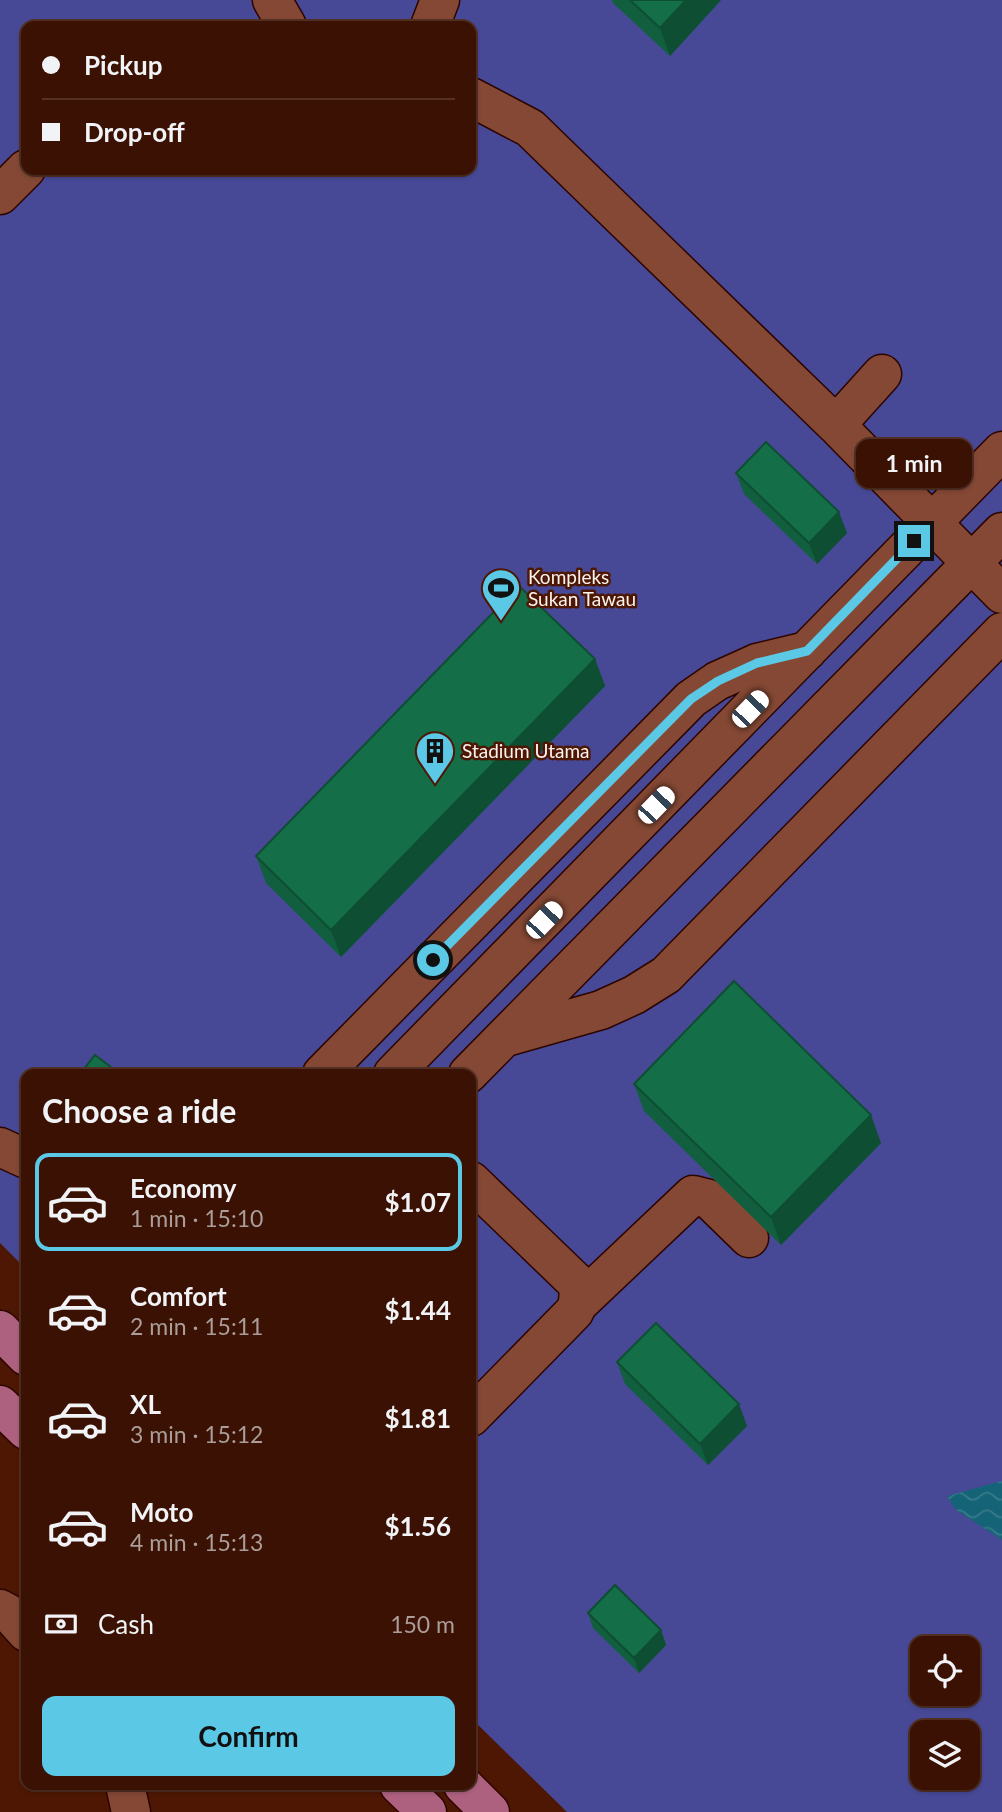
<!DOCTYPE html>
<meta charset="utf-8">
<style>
body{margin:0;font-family:Lato,sans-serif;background:#451f11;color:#f1f3f6;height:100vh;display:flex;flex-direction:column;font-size:26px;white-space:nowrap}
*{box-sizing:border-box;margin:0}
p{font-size:23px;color:#ab9d99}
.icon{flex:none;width:38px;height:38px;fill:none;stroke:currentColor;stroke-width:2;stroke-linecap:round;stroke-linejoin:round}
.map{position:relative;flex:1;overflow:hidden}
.side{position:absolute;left:21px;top:1069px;width:455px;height:721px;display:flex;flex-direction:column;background:#3a1102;border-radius:14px;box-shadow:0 2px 5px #0004,0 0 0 2px #543124}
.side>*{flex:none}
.banner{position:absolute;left:21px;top:21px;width:455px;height:154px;border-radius:14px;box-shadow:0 2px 5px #0004,0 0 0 2px #543124;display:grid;align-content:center;height:154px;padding:0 21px;background:#3a1102}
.controls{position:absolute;left:910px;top:1636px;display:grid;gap:14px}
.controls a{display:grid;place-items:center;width:70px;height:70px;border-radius:14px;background:#3a1102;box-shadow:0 2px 5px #0004,0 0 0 2px #543124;font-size:35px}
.end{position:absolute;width:32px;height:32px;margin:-16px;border:9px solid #5bc8e6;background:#111;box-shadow:0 0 0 4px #111}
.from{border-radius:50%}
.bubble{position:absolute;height:49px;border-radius:14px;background:#3a1102;box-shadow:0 2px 5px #0004,0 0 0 2px #543124;font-size:23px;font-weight:700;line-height:49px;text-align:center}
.car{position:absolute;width:21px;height:42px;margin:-21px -10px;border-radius:9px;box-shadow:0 0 5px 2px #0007;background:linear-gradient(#fff 24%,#345 0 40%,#fff 0 76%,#345 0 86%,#fff 0)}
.banner b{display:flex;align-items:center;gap:24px;height:66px;font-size:26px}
.banner b+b{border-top:2px solid #543124}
.banner i{width:18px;height:18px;background:#f1f3f6}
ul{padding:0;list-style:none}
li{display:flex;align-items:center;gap:21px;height:98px;margin:0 14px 10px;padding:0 7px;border:4px solid transparent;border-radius:14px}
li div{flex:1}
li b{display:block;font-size:26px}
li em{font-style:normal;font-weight:700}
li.current{border-color:#5bc8e6}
li>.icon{width:63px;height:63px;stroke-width:1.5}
h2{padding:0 21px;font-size:32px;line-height:84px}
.pay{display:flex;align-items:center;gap:18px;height:77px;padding:0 21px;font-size:26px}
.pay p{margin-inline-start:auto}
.button{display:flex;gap:14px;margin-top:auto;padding:14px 21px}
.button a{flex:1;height:80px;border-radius:14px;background:#5bc8e6;color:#111;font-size:28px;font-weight:700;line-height:80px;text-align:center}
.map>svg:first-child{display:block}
</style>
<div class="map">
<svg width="1002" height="1812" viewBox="0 0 1002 1812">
<defs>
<pattern id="water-waves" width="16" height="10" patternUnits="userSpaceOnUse" patternTransform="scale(1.75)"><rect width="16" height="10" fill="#146376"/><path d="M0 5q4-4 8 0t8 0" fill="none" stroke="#377a8a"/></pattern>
</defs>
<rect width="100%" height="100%" fill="#4e1703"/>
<path fill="#474997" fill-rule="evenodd" d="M0,0H1002V1812H567L471,1718V1074H26V1269L0,1243ZM26,26H471V170H26ZM922,1648H968V1694H922ZM922,1732H968V1778H922Z"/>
<path fill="url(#water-waves)" d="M1002,1481V1540L956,1510L947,1496Z"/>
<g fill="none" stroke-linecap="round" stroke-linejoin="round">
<g stroke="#2c0400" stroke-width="41">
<path id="minor" d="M272,0L287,26
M430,26L440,0
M471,97L530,128L836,425L1002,594
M0,195L26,169
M836,425L882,374
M506,1037L601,1010L634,995L666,975L1002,632
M322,1074L691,699L717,681L757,663L807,651
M393,1074L1002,451
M468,1074L1002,532
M0,1147L26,1159
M471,1181L579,1285L578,1304L574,1312L471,1417
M578,1304L693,1195L709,1199L749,1238
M0,1609L11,1615L26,1632
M125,1785L131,1812"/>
</g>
<g stroke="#2c0400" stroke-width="41">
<path id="major" d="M0,1330L26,1356
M0,1405L26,1430
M399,1785L427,1812
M463,1785L490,1812"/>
</g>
<use href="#minor" stroke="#844834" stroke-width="38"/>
<use href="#major" stroke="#ad617e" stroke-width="38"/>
</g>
<path fill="#115f3e" d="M612,0H721L670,56L613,3Z
M736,473L847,533L817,564L744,494Z
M595,659L605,686L341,957L266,883L256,856Z
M634,1084L881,1143L781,1245L644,1111Z
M617,1362L747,1426L708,1465L625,1384Z
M588,1613L661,1630L666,1645L639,1673L593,1628Z"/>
<path fill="#0e4e32" d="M686,0H721L670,56L660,28Z
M839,512L847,533L817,564L809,543Z
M595,659L605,686L341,957L331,930Z
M871,1115L881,1143L781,1245L771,1217Z
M739,1404L747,1426L708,1465L700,1444Z
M661,1630L666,1645L639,1673L634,1658Z"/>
<path fill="#146f48" stroke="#0e4e32" stroke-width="2" d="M630,0H686L660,28Z
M766,442L839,512L809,543L736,473Z
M519,586L595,659L331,930L256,856Z
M734,981L871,1115L771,1217L634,1084Z
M95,1055L120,1074H80Z
M656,1323L739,1404L700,1444L617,1362Z
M615,1585L661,1630L634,1658L588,1613Z"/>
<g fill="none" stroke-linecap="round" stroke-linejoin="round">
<path stroke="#5bc8e6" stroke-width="9" d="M433,960L691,699L718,681L757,663L807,651L914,541"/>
</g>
<defs>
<g id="stadium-pin" transform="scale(2.0125)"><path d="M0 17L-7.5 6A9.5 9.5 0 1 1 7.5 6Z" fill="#5bc8e6" stroke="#4e1703"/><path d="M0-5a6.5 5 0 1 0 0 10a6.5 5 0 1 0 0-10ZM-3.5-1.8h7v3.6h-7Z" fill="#111"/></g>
<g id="building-pin" transform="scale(2.0125)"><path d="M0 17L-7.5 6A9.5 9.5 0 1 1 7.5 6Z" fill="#5bc8e6" stroke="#4e1703"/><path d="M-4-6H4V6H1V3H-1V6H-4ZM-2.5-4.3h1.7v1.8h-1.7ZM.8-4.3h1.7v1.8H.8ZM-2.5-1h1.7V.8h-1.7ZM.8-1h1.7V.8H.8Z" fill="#111"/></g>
</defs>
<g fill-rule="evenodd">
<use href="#stadium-pin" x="501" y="588"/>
<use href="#building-pin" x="435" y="751"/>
</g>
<g text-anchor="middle" stroke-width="5" stroke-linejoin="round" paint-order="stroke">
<g font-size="19" fill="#faf3f0" stroke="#4e1703" text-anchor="start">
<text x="528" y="584">Kompleks<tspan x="528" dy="22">Sukan Tawau</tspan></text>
<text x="462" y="758">Stadium Utama</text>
</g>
</g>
</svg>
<div class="controls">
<a><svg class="icon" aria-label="locate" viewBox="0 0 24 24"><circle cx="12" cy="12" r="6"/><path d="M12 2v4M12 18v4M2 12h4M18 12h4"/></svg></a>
<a><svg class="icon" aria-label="layers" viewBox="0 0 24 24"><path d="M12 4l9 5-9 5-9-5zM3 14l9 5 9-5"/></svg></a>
</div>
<i class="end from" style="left:433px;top:960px"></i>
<i class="end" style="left:914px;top:541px"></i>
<div class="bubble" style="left:856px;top:439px;width:116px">1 min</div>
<i class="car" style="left:750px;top:709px;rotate:44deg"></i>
<i class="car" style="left:656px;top:805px;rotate:44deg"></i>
<i class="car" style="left:544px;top:920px;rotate:44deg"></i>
<div class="banner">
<b><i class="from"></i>Pickup</b>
<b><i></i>Drop-off</b>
</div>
<section class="side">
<h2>Choose a ride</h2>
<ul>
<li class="current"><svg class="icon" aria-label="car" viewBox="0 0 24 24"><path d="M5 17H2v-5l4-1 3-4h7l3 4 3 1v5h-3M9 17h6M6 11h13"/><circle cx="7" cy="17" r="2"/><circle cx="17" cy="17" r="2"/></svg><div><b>Economy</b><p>1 min · 15:10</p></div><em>$1.07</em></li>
<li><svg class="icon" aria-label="car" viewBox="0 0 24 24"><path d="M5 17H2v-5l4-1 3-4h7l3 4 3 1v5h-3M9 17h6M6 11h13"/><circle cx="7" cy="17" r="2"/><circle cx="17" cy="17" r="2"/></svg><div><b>Comfort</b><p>2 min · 15:11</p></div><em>$1.44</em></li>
<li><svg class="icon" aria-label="car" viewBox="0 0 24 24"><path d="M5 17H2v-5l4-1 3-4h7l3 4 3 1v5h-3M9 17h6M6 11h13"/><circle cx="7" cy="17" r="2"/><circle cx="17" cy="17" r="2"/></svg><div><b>XL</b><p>3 min · 15:12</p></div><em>$1.81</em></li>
<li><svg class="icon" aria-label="car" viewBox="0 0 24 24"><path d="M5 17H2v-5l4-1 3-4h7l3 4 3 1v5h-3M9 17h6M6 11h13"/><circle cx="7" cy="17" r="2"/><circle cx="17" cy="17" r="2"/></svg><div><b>Moto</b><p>4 min · 15:13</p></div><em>$1.56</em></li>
</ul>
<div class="pay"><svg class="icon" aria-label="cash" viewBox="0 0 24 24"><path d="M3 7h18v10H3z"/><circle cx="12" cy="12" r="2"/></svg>Cash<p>150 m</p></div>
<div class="button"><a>Confirm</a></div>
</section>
</div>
